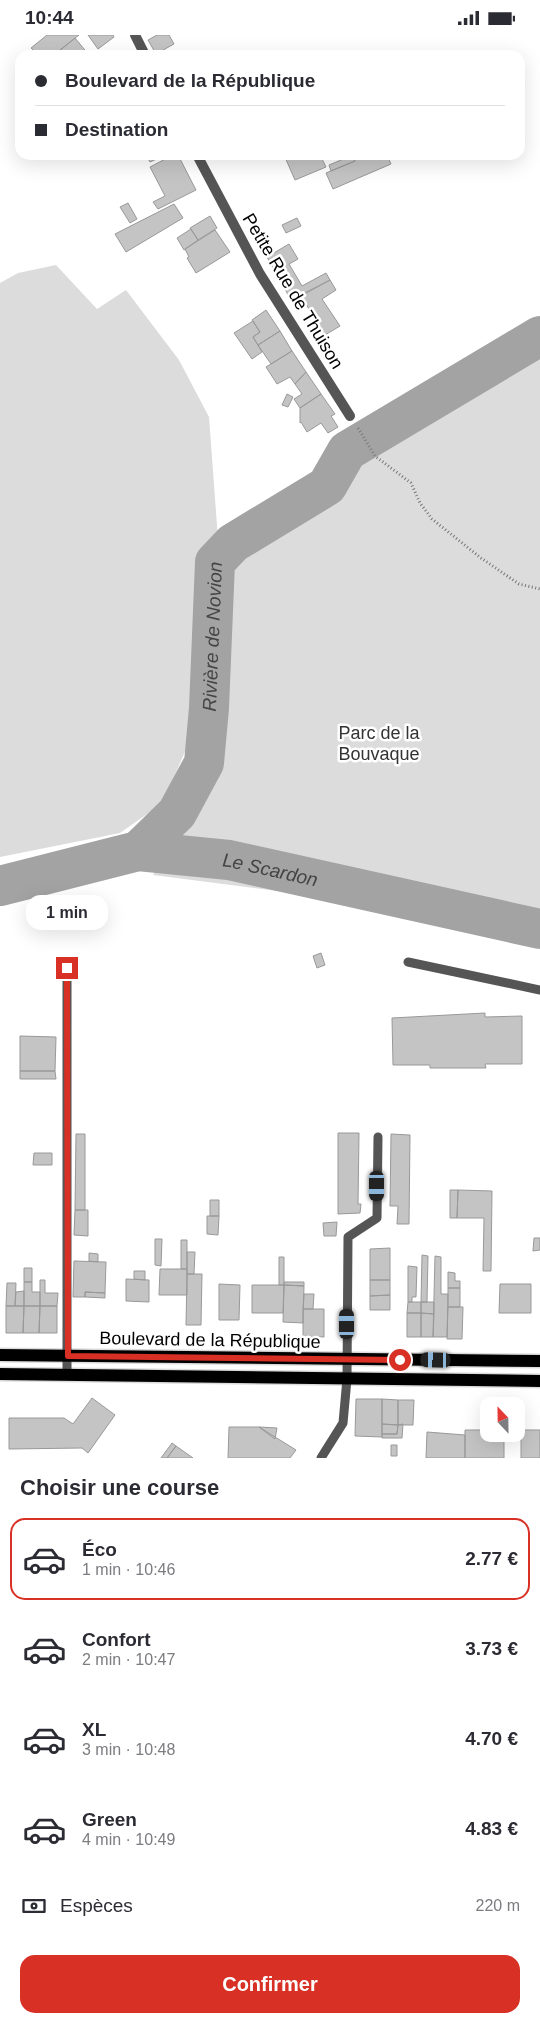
<!DOCTYPE html>
<html lang="fr">
<meta charset="utf-8">
<style>
body{margin:0;font-family:Helvetica,sans-serif;background:#f2f2f3;color:#2b2b33;height:100vh;display:flex;flex-direction:column;font-size:19px;white-space:nowrap}
*{box-sizing:border-box;margin:0}
p{font-size:16px;color:#7c7c81}
.icon{flex:none;width:28px;height:28px;fill:none;stroke:currentColor;stroke-width:2;stroke-linecap:round;stroke-linejoin:round}
.map{position:relative;height:1423px;overflow:hidden}
.sheet{display:flex;flex-direction:column;background:#fff;flex:1}
.sheet>*{flex:none}
.hud{position:absolute;left:15px;top:15px;width:510px;height:110px;border-radius:15px;box-shadow:0 5px 20px #0002;display:grid;align-content:center;height:110px;padding:0 20px;background:#fff}
.needle{width:32px;rotate:338deg}
.tools{position:absolute;left:480px;top:1362px;display:grid;gap:10px}
.tools a{display:grid;place-items:center;width:45px;height:45px;border-radius:10px;background:#fff;box-shadow:0 5px 20px #0002;font-size:25px}
.end{position:absolute;width:22px;height:22px;margin:-11px;border:6px solid #d93025;background:#fff;box-shadow:0 0 0 2px #fff}
.from{border-radius:50%}
.bubble{position:absolute;height:35px;border-radius:15px;background:#fff;box-shadow:0 5px 20px #0002;font-size:16px;font-weight:600;line-height:35px;text-align:center}
.car{position:absolute;width:15px;height:30px;margin:-15px -8px;border-radius:6px;box-shadow:0 0 4px 1px #0007;background:linear-gradient(#222 24%,#8ab4d8 0 40%,#222 0 76%,#8ab4d8 0 86%,#222 0)}
.hud b{display:flex;align-items:center;gap:18px;height:48px;font-size:19px}
.hud b+b{border-top:1px solid #e1e1e2}
.hud i{width:12px;height:12px;background:#2b2b33}
ul{padding:0;list-style:none}
li{display:flex;align-items:center;gap:15px;height:82px;margin:0 10px 8px;padding:0 10px;border:2px solid transparent;border-radius:15px}
li div{flex:1}
li b{display:block;font-size:19px}
li em{font-style:normal;font-weight:600}
li.on{border-color:#d93025}
li>.icon{width:45px;height:45px;stroke-width:1.5}
h2{padding:0 20px;font-size:22px;line-height:60px}
.pay{display:flex;align-items:center;gap:12px;height:55px;padding:0 20px;font-size:19px}
.pay p{margin-inline-start:auto}
.action{display:flex;gap:10px;margin-top:auto;padding:10px 20px}
.action a{flex:1;height:58px;border-radius:15px;background:#d93025;color:#fff;font-size:20px;font-weight:600;line-height:58px;text-align:center}
.status{display:flex;justify-content:space-between;align-items:center;height:35px;padding:0 25px;background:#fff;direction:ltr}
.status svg{height:14px;fill:currentColor}
.map>svg:first-child{display:block}
</style>
<div class="status"><b>10:44</b><svg viewBox="0 0 49 12"><path d="M0 12V9h3v3zM5 12V6h3v6zM10 12V3h3v9zM15 12V0h3v12zM26 1h20v11H26zM47 4h2v5h-2z"/></svg></div>
<div class="map">
<svg width="540" height="1423" viewBox="0 0 540 1423">
<rect width="100%" height="100%" fill="#fff"/>
<path fill="#dcdcdc" d="M56,230L97,274L126,255L179,325L209,382L218,504L196,560L192,700L163,768L120,798L0,822V248L18,238Z
M540,287V909L316,861L153,840L216,731L235,521L334,462L361,432L349,404Z"/>
<g fill="none" stroke-linecap="round" stroke-linejoin="round">
<g stroke="#a3a3a3" stroke-width="40">
<path id="s1" d="M138,816L177,778L204,728L209,673L215,527L233,508L327,451L347,416L540,301"/>
<path id="s2" d="M0,851L138,816L229,825L540,894"/>
</g>
</g>
<path fill="#c4c4c4" stroke="#999" d="M47,0H79L54,20H38L31,13Z
M88,0H113L114,2L98,14Z
M157,0H169L174,9L156,19L148,5Z
M75,3L89,20H54Z
M146,120H165L150,127Z
M173,120H178L196,155L158,174L153,167L165,161L150,132Z
M284,120H305L307,123L320,120L326,132L295,145Z
M353,120L355,126L331,136L329,130Z
M356,120H387L391,129L333,154L326,138L355,126L353,121Z
M128,168L137,184L130,188L120,172Z
M174,169L183,183L126,217L115,199Z
M210,181L217,193L198,205L190,193Z
M297,183L301,191L286,198L282,190Z
M191,194L198,205L184,215L177,203Z
M215,195L230,217L196,238L187,223L189,222L185,214Z
M289,209L298,224L289,229L302,251L326,238L330,245L291,265L267,222Z
M330,245L336,255L322,264L340,291L325,300L301,261Z
M266,275L280,296L258,310L253,302L260,297L252,285Z
M253,286L260,297L253,302L262,317L252,324L234,298Z
M280,296L292,316L271,329L258,310Z
M292,316L306,337L295,349L290,342L277,349L266,332Z
M306,337L321,359L300,373L294,364L302,359L295,349Z
M287,359L293,362L288,372L282,370Z
M321,359L335,379L331,381L338,392L328,398L321,388L307,397L301,387L300,388V373Z
M321,918L325,930L317,933L313,921Z
M485,978V982L522,981V1029H485L486,1033H430V1030H393L392,983Z
M20,1001L56,1002L55,1036H20Z
M20,1036H55L56,1044H20Z
M338,1098H359L358,1169H361L360,1178L338,1179Z
M76,1099H85V1175H75Z
M391,1099L410,1100L409,1189H397L398,1171H390Z
M34,1118H52V1130H33Z
M450,1155H458L457,1183H450Z
M458,1155L492,1156L491,1236H483L484,1183H457Z
M210,1165H219V1181H210Z
M75,1175H88V1201L74,1200Z
M207,1181H219L218,1200L207,1199Z
M337,1187L336,1201H324L323,1188Z
M534,1203H540V1215L533,1216Z
M155,1204H162L161,1231L155,1230Z
M181,1205H187V1234H181Z
M390,1213V1245H370V1214Z
M187,1217H195L194,1239H187Z
M89,1218L98,1219V1227L89,1226Z
M422,1220L428,1221L427,1267H421Z
M435,1221L441,1222V1259H448L447,1302H433Z
M279,1222H284V1250H279Z
M74,1226L106,1227L105,1258L85,1257V1262H73Z
M408,1231L417,1232L416,1262H412V1267H408Z
M24,1233H32V1247H24Z
M160,1234H187V1260H159Z
M134,1236H145V1245L134,1244Z
M448,1237L455,1238V1246H460V1253H448Z
M187,1239H202L201,1290H186Z
M126,1244L149,1245V1267L126,1266Z
M40,1245H45V1258H58L57,1271H40Z
M370,1245H390V1260L370,1261Z
M24,1247H32V1257H40V1271H24Z
M284,1247H304V1251L284,1250Z
M7,1248H16L15,1271H6Z
M219,1249L240,1250L239,1285H219Z
M500,1249H531V1278H499Z
M252,1250H284L283,1278H252Z
M284,1250L304,1251L303,1288L283,1287Z
M448,1253H460V1272H448Z
M24,1256V1271H15L16,1257Z
M85,1257L105,1258V1263L85,1262Z
M304,1259H314L313,1274H303Z
M390,1260V1275H370V1261Z
M408,1267H421V1278H407Z
M421,1267H434V1279L421,1278Z
M6,1271H24L23,1298H6Z
M24,1271H40L39,1298H23Z
M40,1271H57V1298H39Z
M448,1272H463L462,1304H447Z
M303,1274H324V1302L303,1301Z
M407,1278H421V1302H407Z
M421,1278L434,1279L433,1302H421Z
M92,1363L115,1380L88,1418L82,1413L9,1414V1383H64L73,1389Z
M356,1364H382V1402L355,1401Z
M382,1364L398,1365V1390L382,1389Z
M398,1365H414L413,1390H398Z
M382,1389L398,1390L397,1399H382Z
M403,1389L402,1403H382V1399H397L398,1390Z
M229,1392H259L296,1415L290,1423H228Z
M259,1392L277,1393L275,1404Z
M465,1395H489V1399H504V1423H465Z
M521,1395H540V1423H521Z
M427,1397L465,1400V1423H426Z
M172,1408L176,1411L167,1423H161Z
M391,1410H397V1421H391Z
M176,1411L193,1423H167Z"/>
<g fill="none" stroke-linecap="round" stroke-linejoin="round">
<g stroke="#dbdbdb" stroke-width="15">
<path id="primary" d="M0,1320L540,1326
M0,1339L540,1346"/>
</g>
<path stroke="#777" stroke-width="3" stroke-dasharray="1 2.5" stroke-linecap="butt" d="M358,393L375,421L411,448L420,468L432,484L481,523L519,549L540,554"/>
<path stroke="#555" stroke-width="9" d="M408,927L540,955
M67,933V1340
M321,1423L343,1388L347,1344L348,1202L377,1183L378,1102"/>
<path stroke="#555" stroke-width="10" d="M135,0L145,20
M197,120L260,239L350,381"/>
<use href="#primary" stroke="#000" stroke-width="12"/>
</g>
<g fill="none" stroke-linecap="round" stroke-linejoin="round">
<path stroke="#d93025" stroke-width="6" d="M67,933L68,1321L400,1325"/>
</g>
<g text-anchor="middle" stroke-width="5" stroke-linejoin="round" paint-order="stroke">
<g font-size="18" fill="#000" stroke="#fff">
<text transform="translate(293 256) rotate(59)" y="6">Petite Rue de Thuison</text>
<text transform="translate(210 1305) rotate(1)" y="6">Boulevard de la République</text>
</g>
<g font-size="18" fill="#333" stroke="#fff">
<text x="379" y="704">Parc de la<tspan x="379" dy="21">Bouvaque</tspan></text>
</g>
<g font-size="19" font-style="italic" fill="#444" stroke="#fff">
<text dy="7" stroke="none"><textPath href="#s1" startOffset="238">Rivière de Novion</textPath></text>
<text dy="7" stroke="none"><textPath href="#s2" startOffset="276">Le Scardon</textPath></text>
</g>
</g>
</svg>
<div class="tools">
<a><svg class="needle" viewBox="-14 -14 28 28"><path d="M0-13l5 13h-10z" fill="#e53935"/><path d="M0 13l5-13h-10z" fill="#7c7c81"/></svg></a>
</div>
<i class="end from" style="left:400px;top:1325px"></i>
<i class="end" style="left:67px;top:933px"></i>
<div class="bubble" style="left:26px;top:860px;width:82px">1 min</div>
<i class="car" style="left:377px;top:1151px;rotate:180deg"></i>
<i class="car" style="left:347px;top:1289px;rotate:0deg"></i>
<i class="car" style="left:436px;top:1325px;rotate:271deg"></i>
<div class="hud">
<b><i class="from"></i>Boulevard de la République</b>
<b><i></i>Destination</b>
</div>
</div>
<section class="sheet">
<h2>Choisir une course</h2>
<ul>
<li class="on"><svg class="icon" aria-label="car" viewBox="0 0 24 24"><path d="M5 17H2v-5l4-1 3-4h7l3 4 3 1v5h-3M9 17h6M6 11h13"/><circle cx="7" cy="17" r="2"/><circle cx="17" cy="17" r="2"/></svg><div><b>Éco</b><p>1 min · 10:46</p></div><em>2.77 €</em></li>
<li><svg class="icon" aria-label="car" viewBox="0 0 24 24"><path d="M5 17H2v-5l4-1 3-4h7l3 4 3 1v5h-3M9 17h6M6 11h13"/><circle cx="7" cy="17" r="2"/><circle cx="17" cy="17" r="2"/></svg><div><b>Confort</b><p>2 min · 10:47</p></div><em>3.73 €</em></li>
<li><svg class="icon" aria-label="car" viewBox="0 0 24 24"><path d="M5 17H2v-5l4-1 3-4h7l3 4 3 1v5h-3M9 17h6M6 11h13"/><circle cx="7" cy="17" r="2"/><circle cx="17" cy="17" r="2"/></svg><div><b>XL</b><p>3 min · 10:48</p></div><em>4.70 €</em></li>
<li><svg class="icon" aria-label="car" viewBox="0 0 24 24"><path d="M5 17H2v-5l4-1 3-4h7l3 4 3 1v5h-3M9 17h6M6 11h13"/><circle cx="7" cy="17" r="2"/><circle cx="17" cy="17" r="2"/></svg><div><b>Green</b><p>4 min · 10:49</p></div><em>4.83 €</em></li>
</ul>
<div class="pay"><svg class="icon" aria-label="cash" viewBox="0 0 24 24"><path d="M3 7h18v10H3z"/><circle cx="12" cy="12" r="2"/></svg>Espèces<p>220 m</p></div>
<div class="action"><a>Confirmer</a></div>
</section>
